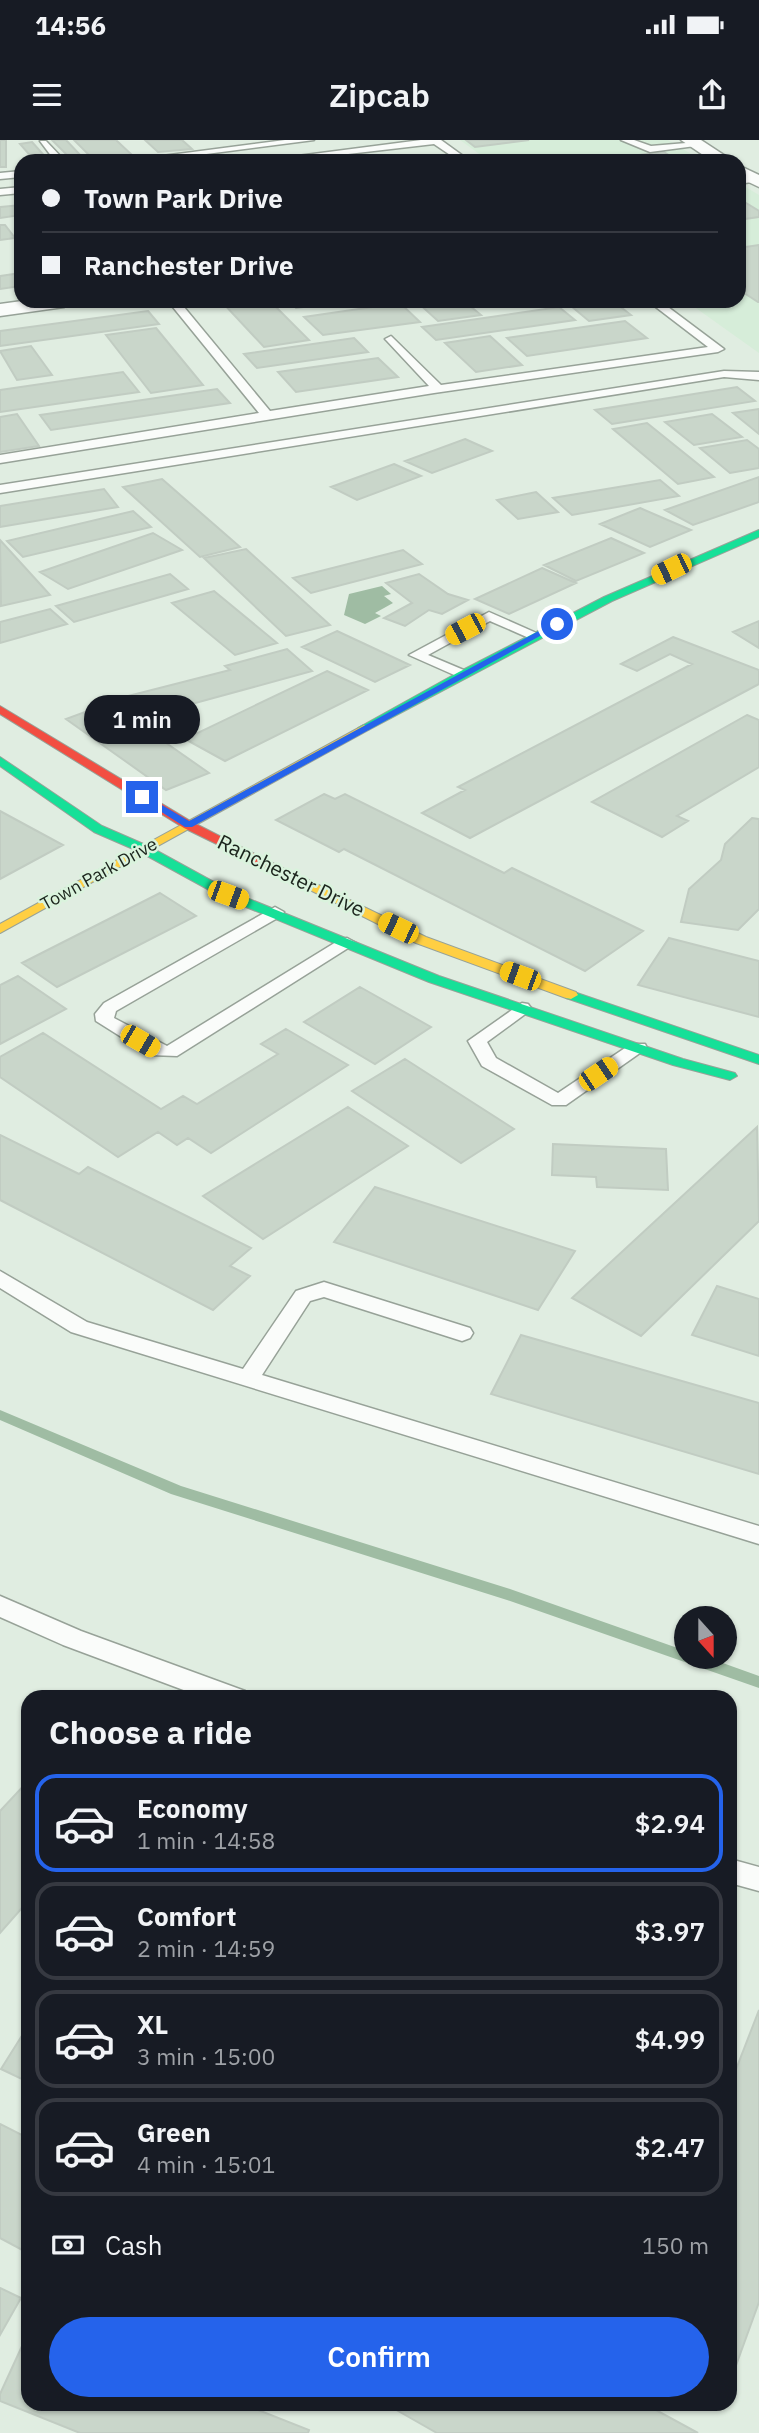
<!DOCTYPE html>
<meta charset="utf-8">
<style>
body{margin:0;font-family:"IBM Plex Sans",sans-serif;background:#242831;color:#f1f3f6;height:100vh;display:flex;flex-direction:column;font-size:26px;white-space:nowrap}
*{box-sizing:border-box;margin:0}
p{font-size:23px;color:#9ea1a6}
.icon{flex:none;width:38px;height:38px;fill:none;stroke:currentColor;stroke-width:2;stroke-linecap:round;stroke-linejoin:round}
.map{position:relative;flex:1;overflow:hidden}
.side{position:absolute;left:21px;top:1550px;width:716px;height:721px;display:flex;flex-direction:column;background:#171b24;border-radius:21px;box-shadow:0 2px 5px #0004}
.side>*{flex:none}
.top-card{position:absolute;left:14px;top:14px;width:732px;height:154px;border-radius:21px;box-shadow:0 2px 5px #0004;display:grid;align-content:center;height:154px;padding:0 28px;background:#171b24}
.needle{width:46px;rotate:159deg}
.controls{position:absolute;left:674px;top:1466px;display:grid;gap:14px}
.controls a{display:grid;place-items:center;width:63px;height:63px;border-radius:50%;background:#171b24;box-shadow:0 2px 5px #0004;font-size:35px}
.end{position:absolute;width:32px;height:32px;margin:-16px;border:9px solid #2563eb;background:#fff;box-shadow:0 0 0 4px #fff}
.from{border-radius:50%}
.bubble{position:absolute;height:49px;border-radius:24px;background:#171b24;box-shadow:0 2px 5px #0004;font-size:23px;font-weight:600;line-height:49px;text-align:center}
.car{position:absolute;width:21px;height:42px;margin:-21px -10px;border-radius:9px;box-shadow:0 0 5px 2px #0007;background:linear-gradient(#f5c518 24%,#345 0 40%,#f5c518 0 76%,#345 0 86%,#f5c518 0)}
.top-card b{display:flex;align-items:center;gap:24px;height:66px;font-size:26px}
.top-card b+b{border-top:2px solid #363941}
.top-card i{width:18px;height:18px;background:#f1f3f6}
ul{padding:0;list-style:none}
li{display:flex;align-items:center;gap:21px;height:98px;margin:0 14px 10px;padding:0 14px;border:4px solid #363941;border-radius:21px}
li div{flex:1}
li b{display:block;font-size:26px}
li em{font-style:normal;font-weight:600}
li.on{border-color:#2563eb}
li>.icon{width:63px;height:63px;stroke-width:1.5}
h2{padding:0 28px;font-size:32px;line-height:84px}
.pay{display:flex;align-items:center;gap:18px;height:77px;padding:0 28px;font-size:26px}
.pay p{margin-inline-start:auto}
.primary-button{display:flex;gap:14px;margin-top:auto;padding:14px 28px}
.primary-button a{flex:1;height:80px;border-radius:42px;background:#2563eb;color:#fff;font-size:28px;font-weight:600;line-height:80px;text-align:center}
.status{display:flex;justify-content:space-between;align-items:center;height:49px;padding:0 35px;background:#171b24;direction:ltr}
.status svg{height:19px;fill:currentColor}
header{display:flex;justify-content:space-between;align-items:center;height:91px;padding:0 28px;background:#171b24;font-size:32px;font-weight:600}
.map>svg:first-child{display:block}
</style>
<div class="status"><b>14:56</b><svg viewBox="0 0 49 12"><path d="M0 12V9h3v3zM5 12V6h3v6zM10 12V3h3v9zM15 12V0h3v12zM26 1h20v11H26zM47 4h2v5h-2z"/></svg></div>
<header><svg class="icon" aria-label="menu" viewBox="0 0 24 24"><path d="M4 6h16M4 12h16M4 18h16"/></svg>Zipcab<svg class="icon" aria-label="share" viewBox="0 0 24 24"><path d="M12 15V3M7 8l5-5 5 5M5 13v7h14v-7"/></svg></header>
<div class="map">
<svg width="759" height="2293" viewBox="0 0 759 2293">
<rect width="100%" height="100%" fill="#e0ede1"/>
<path fill="#d6edd9" d="M460,0H668L703,21H489Z
M739,43L759,55V213L686,161H738Z"/>
<path fill="#9fbca3" d="M382,446L391,454L384,456L393,463L375,473L381,476L365,484L344,475L349,454Z"/>
<g fill="none" stroke-linecap="round" stroke-linejoin="round">
<path fill="#9fbca3" fill-rule="evenodd" d="M0,1270L181,1346L510,1449L686,1511V1517H706L759,1536V1548L507,1460L171,1354L0,1280Z"/>
</g>
<path fill="#c9d6ca" stroke="#c1ccc2" stroke-width="2" d="M0,0H6V27H0Z
M52,0H66L83,18L71,19Z
M74,0H116L132,15L94,20Z
M145,0H182L192,9L158,12Z
M466,0H529L475,7Z
M32,2L49,21H35L20,4Z
M664,12L678,21H589Z
M738,58L759,71V77L738,80Z
M21,65V75L0,78V67Z
M0,85H5L15,98L0,100Z
M759,105V162H758L738,149V108Z
M21,133V146L0,149V136Z
M221,161H270L309,200L264,207Z
M289,161H351L296,168Z
M416,161H464L481,175L438,181Z
M565,161H613L631,175L589,181Z
M400,163L420,182L323,195L304,177Z
M559,167L575,180L436,200L422,187Z
M148,171L159,184L0,206V191Z
M625,181L647,198L527,216L507,198Z
M156,188L203,245L151,253L106,195Z
M490,196L522,225L476,232L445,203Z
M354,198L368,212L257,228L244,214Z
M31,206L52,235L17,240L0,211Z
M378,218L398,237L296,252L278,232Z
M123,232L139,252L0,272V250Z
M737,247L755,261L612,284L595,270Z
M217,249L230,263L51,290L40,275Z
M759,269V294L733,273Z
M17,274L39,306L0,312V277Z
M712,274L742,297L694,305L665,282Z
M647,283L714,337L678,344L613,289Z
M465,299L492,311L432,333L405,321Z
M747,300L759,309V328L730,333L700,308Z
M394,324L421,336L357,360L331,347Z
M759,337V362L693,385L665,370Z
M162,339L240,407L200,417L123,347Z
M660,340L679,356L572,375L553,358Z
M104,349L118,367L0,387V366Z
M536,352L558,372L518,379L497,360Z
M640,368L691,390L650,407L600,384Z
M133,371L151,387L23,417L7,401Z
M153,393L182,410L68,449L40,432Z
M611,398L644,413L576,441L544,425Z
M0,400L50,455L1,466Z
M246,409L330,485L286,496L204,418Z
M403,410L422,424L311,453L293,438Z
M542,428L576,443L509,474L475,459Z
M170,434L188,449L74,482L56,466Z
M419,434L448,454L468,460L442,474L429,470L405,486L384,478L412,463L386,443Z
M214,451L277,503L235,515L172,463Z
M50,469L67,484L0,503V482Z
M759,481V508L733,492Z
M337,491L410,525L375,542L302,507Z
M673,497L759,530V544L470,698L422,673L465,650L458,647L692,524L670,514L637,531L621,524Z
M287,509L312,531L148,576L128,556L230,530L225,526Z
M327,531L368,550L225,621L185,599Z
M109,563L209,633L166,650L66,579Z
M747,575L759,580V627L677,676L688,681L662,697L592,662Z
M324,654L335,659L345,654L504,733L512,728L643,791L585,831L344,709L339,712L276,680Z
M0,671L63,705L0,739Z
M752,678L759,679V769L738,790L681,782L689,749L721,720L725,704Z
M160,753L196,776L57,847L22,823Z
M669,798L759,821V877L638,845Z
M18,836L66,869L0,904V845Z
M360,847L431,887L375,924L304,882Z
M286,889L348,925L211,1013L188,998L177,1005L158,992L118,1017L0,937V917L43,893L161,969L183,956L197,964L278,914L261,904Z
M405,919L514,989L461,1023L352,951Z
M348,967L408,1006L263,1099L203,1056Z
M757,987L759,1081L641,1196L572,1158Z
M0,995L79,1034L88,1027L251,1108L230,1126L250,1136L213,1170L0,1060Z
M553,1004L666,1009L668,1050L597,1047L596,1037L552,1035Z
M375,1047L575,1111L538,1170L334,1102Z
M717,1146L759,1159V1216L692,1195Z
M521,1195L759,1263V1334L491,1254Z
M28,1641V1761L0,1793V1671Z
M759,1870V2162L730,2242V1945Z
M28,1886V1942L1,1929Z
M0,1984L28,1998V2113L0,2098Z
M0,2148L21,2158L0,2195Z
M28,2193V2264H243L309,2290L308,2293H80L0,2261V2254Z
M386,2264H645L698,2293H437Z"/>
<g fill="none" stroke-linecap="round" stroke-linejoin="round">
<g stroke="#97a298" stroke-width="3">
<path id="lane" d="M285,0H314L153,21H124Z
M421,0H441L470,21H459L434,4L288,21H259Z
M621,0H634L651,6L698,2L703,5L650,12Z
M40,1H46L65,21H55Z
M21,31V37L0,39V33Z
M759,35V41L738,44V38Z
M21,47V53L0,55V49Z
M168,161H179L270,271L429,246L387,201L385,199L391,196L441,245L708,207L648,161H660L724,209L718,212L434,253L0,323V315L259,273Z
M724,231L759,232V240L724,237L0,353V345Z
M489,472L541,495L529,498L490,481L428,515L466,531L468,534L461,538L409,515Z
M275,767L284,772L281,776L116,871L114,878L167,906L341,799L347,798L356,803L177,916L150,915L96,881L95,874L104,863Z
M522,863L528,864L531,868L528,872L487,902L496,918L558,953L631,904H645L647,908L566,965H552L482,926L468,901Z
M0,1131L87,1182L243,1229L296,1151L324,1142L470,1188L473,1193L470,1198L462,1201L324,1157L310,1161L262,1235L759,1386V1404L71,1192L0,1148Z
M0,1456L81,1491L245,1551L248,1558H205L63,1505L0,1477Z
M730,1719L759,1727V1751L730,1743Z"/>
</g>
<g stroke="#97a298" stroke-width="3">
<path id="street" d="M681,0H701L733,21H712Z
M738,25L759,35V47L738,37Z
M22,161H74L64,167L0,176V164Z"/>
</g>
<g stroke="#97a298" stroke-width="2">
<path id="fast" d="M759,390V397L612,461L368,590L358,588L457,533L604,457Z
M0,617L102,686L148,706L232,752L439,836L683,919L735,933L737,936L730,940L673,925L429,842L224,758L140,712L94,692L0,626Z
M571,851L759,915V924L566,858L564,855L566,852Z"/>
</g>
<g stroke="#97a298" stroke-width="2">
<path id="slow" d="M364,585L370,588L368,590L0,793V784Z
M302,737L426,797L576,852L578,855L571,859L566,858L416,803L298,744L296,741Z"/>
</g>
<g stroke="#97a298" stroke-width="2">
<path id="jam" d="M0,566L192,682L308,741L302,745L298,744L184,688L0,574Z"/>
</g>
<use href="#lane" fill="#fafcfa" fill-rule="evenodd"/>
<use href="#street" fill="#fafcfa" fill-rule="evenodd"/>
<use href="#fast" fill="#16e098" fill-rule="evenodd"/>
<use href="#slow" fill="#ffcf43" fill-rule="evenodd"/>
<use href="#jam" fill="#f24e42" fill-rule="evenodd"/>
</g>
<path fill="#2563eb" d="M557,481L560,485L192,687H185L138,657L145,655L189,681Z"/>
<g text-anchor="middle" stroke-width="5" stroke-linejoin="round" paint-order="stroke">
<g font-size="18" fill="#1b241c" stroke="#daf3dd">
<text transform="translate(99 734) rotate(-29)" y="6">Town Park Drive</text>
</g>
<g font-size="21" fill="#1b241c" stroke="#daf3dd">
<text transform="translate(291 736) rotate(26)" y="7">Ranchester Drive</text>
</g>
</g>
</svg>
<div class="controls">
<a><svg class="needle" viewBox="-14 -14 28 28"><path d="M0-13l5 13h-10z" fill="#e53935"/><path d="M0 13l5-13h-10z" fill="#9ea1a6"/></svg></a>
</div>
<i class="end from" style="left:557px;top:484px"></i>
<i class="end" style="left:142px;top:657px"></i>
<div class="bubble" style="left:84px;top:555px;width:116px">1 min</div>
<i class="car" style="left:671px;top:429px;rotate:244deg"></i>
<i class="car" style="left:465px;top:489px;rotate:242deg"></i>
<i class="car" style="left:228px;top:755px;rotate:110deg"></i>
<i class="car" style="left:398px;top:788px;rotate:296deg"></i>
<i class="car" style="left:520px;top:836px;rotate:290deg"></i>
<i class="car" style="left:140px;top:901px;rotate:120deg"></i>
<i class="car" style="left:598px;top:934px;rotate:56deg"></i>
<div class="top-card">
<b><i class="from"></i>Town Park Drive</b>
<b><i></i>Ranchester Drive</b>
</div>
<section class="side">
<h2>Choose a ride</h2>
<ul>
<li class="on"><svg class="icon" aria-label="car" viewBox="0 0 24 24"><path d="M5 17H2v-5l4-1 3-4h7l3 4 3 1v5h-3M9 17h6M6 11h13"/><circle cx="7" cy="17" r="2"/><circle cx="17" cy="17" r="2"/></svg><div><b>Economy</b><p>1 min · 14:58</p></div><em>$2.94</em></li>
<li><svg class="icon" aria-label="car" viewBox="0 0 24 24"><path d="M5 17H2v-5l4-1 3-4h7l3 4 3 1v5h-3M9 17h6M6 11h13"/><circle cx="7" cy="17" r="2"/><circle cx="17" cy="17" r="2"/></svg><div><b>Comfort</b><p>2 min · 14:59</p></div><em>$3.97</em></li>
<li><svg class="icon" aria-label="car" viewBox="0 0 24 24"><path d="M5 17H2v-5l4-1 3-4h7l3 4 3 1v5h-3M9 17h6M6 11h13"/><circle cx="7" cy="17" r="2"/><circle cx="17" cy="17" r="2"/></svg><div><b>XL</b><p>3 min · 15:00</p></div><em>$4.99</em></li>
<li><svg class="icon" aria-label="car" viewBox="0 0 24 24"><path d="M5 17H2v-5l4-1 3-4h7l3 4 3 1v5h-3M9 17h6M6 11h13"/><circle cx="7" cy="17" r="2"/><circle cx="17" cy="17" r="2"/></svg><div><b>Green</b><p>4 min · 15:01</p></div><em>$2.47</em></li>
</ul>
<div class="pay"><svg class="icon" aria-label="cash" viewBox="0 0 24 24"><path d="M3 7h18v10H3z"/><circle cx="12" cy="12" r="2"/></svg>Cash<p>150 m</p></div>
<div class="primary-button"><a>Confirm</a></div>
</section>
</div>
